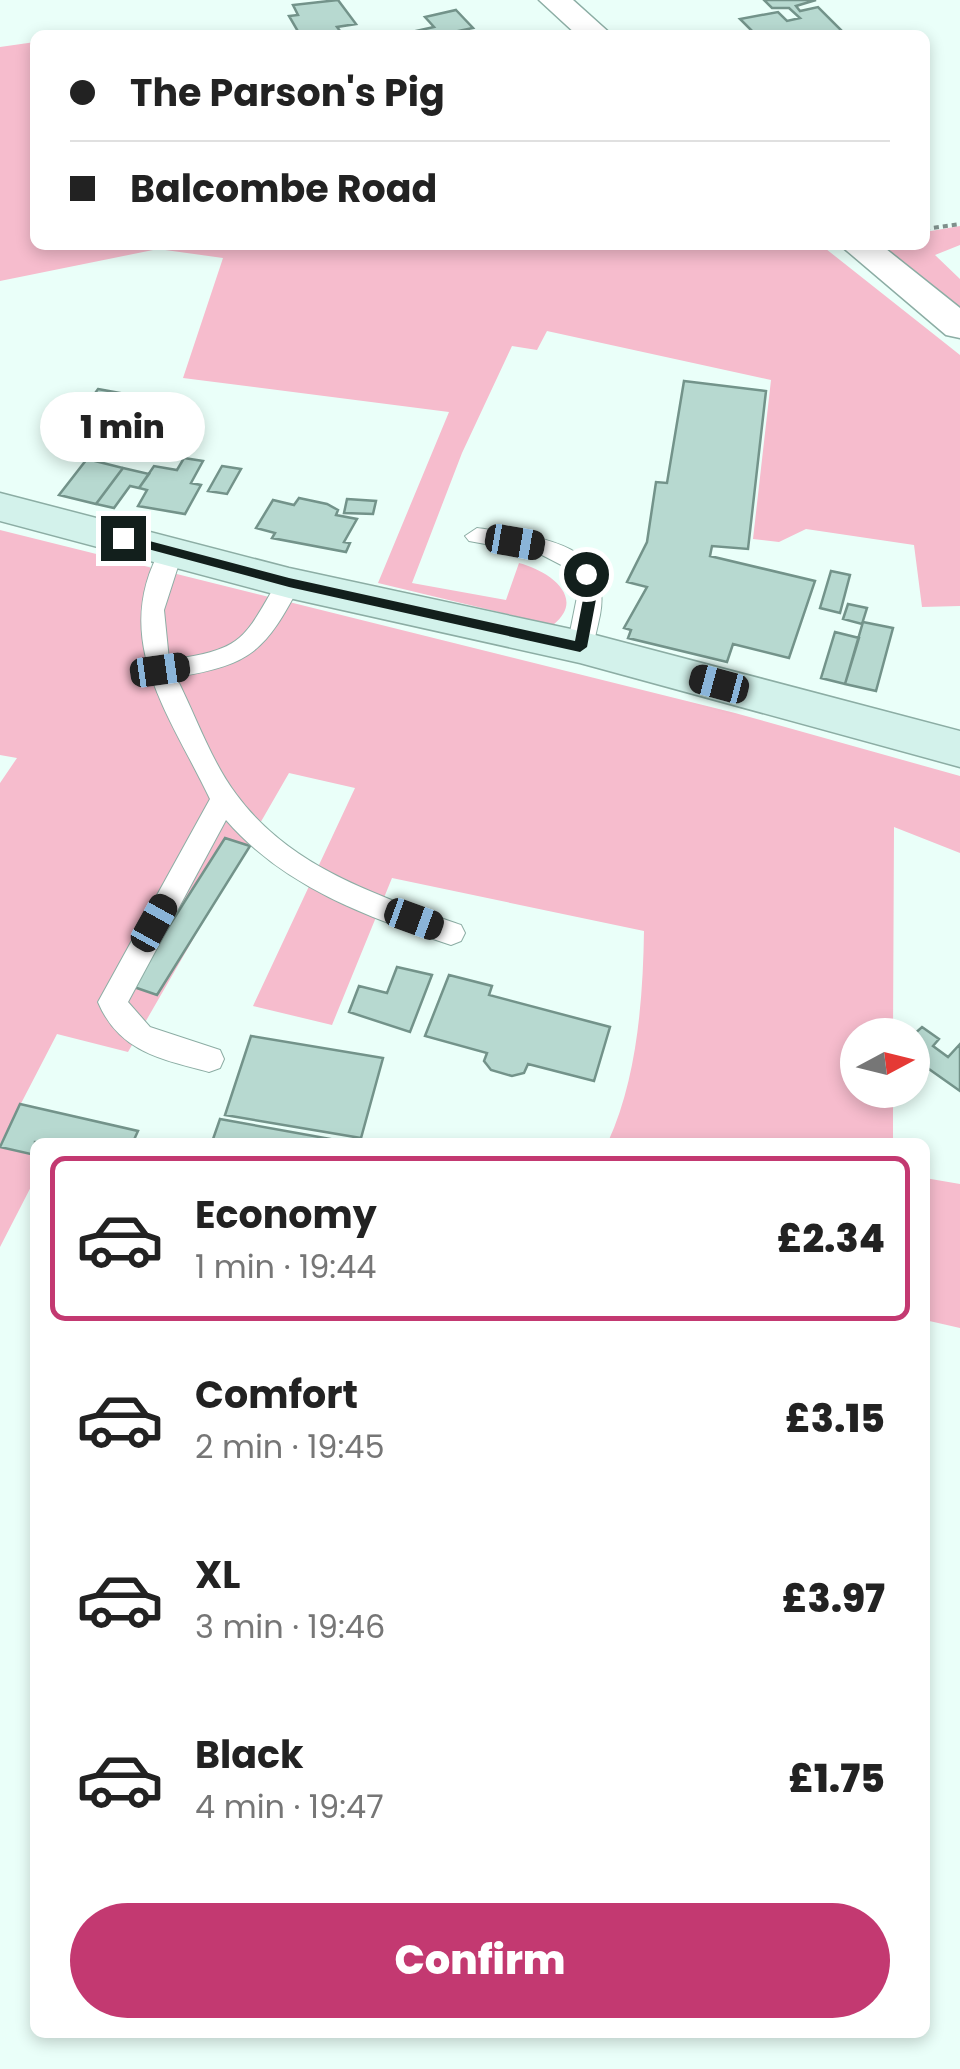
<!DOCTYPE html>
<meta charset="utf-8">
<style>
body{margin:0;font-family:Poppins,sans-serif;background:#f2f2f2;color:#222;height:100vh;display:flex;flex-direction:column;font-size:38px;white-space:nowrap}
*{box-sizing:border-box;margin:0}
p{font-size:32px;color:#767676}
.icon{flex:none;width:55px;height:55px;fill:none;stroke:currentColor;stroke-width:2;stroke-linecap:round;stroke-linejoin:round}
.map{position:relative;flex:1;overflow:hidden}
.sheet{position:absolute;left:30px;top:1138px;width:900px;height:900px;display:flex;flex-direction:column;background:#fff;border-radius:15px;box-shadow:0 5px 15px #0003}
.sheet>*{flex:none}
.guide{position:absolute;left:30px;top:30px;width:900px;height:220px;border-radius:15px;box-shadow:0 5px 15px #0003;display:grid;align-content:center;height:220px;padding:0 40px;background:#fff}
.needle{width:65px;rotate:83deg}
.fabs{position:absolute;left:840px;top:1018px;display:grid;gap:20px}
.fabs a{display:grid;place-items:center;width:90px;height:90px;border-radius:50%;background:#fff;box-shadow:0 5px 15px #0003;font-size:50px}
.end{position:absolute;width:45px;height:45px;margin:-22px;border:12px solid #121f1c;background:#fff;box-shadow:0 0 0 5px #fff}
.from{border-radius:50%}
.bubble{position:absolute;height:70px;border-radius:35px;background:#fff;box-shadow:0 5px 15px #0003;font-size:32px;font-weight:800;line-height:70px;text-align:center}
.car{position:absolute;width:30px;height:60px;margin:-30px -15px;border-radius:12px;box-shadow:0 0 8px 2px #0007;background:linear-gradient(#222 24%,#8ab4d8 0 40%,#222 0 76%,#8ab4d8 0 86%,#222 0)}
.guide b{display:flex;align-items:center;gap:35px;height:95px;font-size:38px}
.guide b+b{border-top:2px solid #e0e0e0}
.guide i{width:25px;height:25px;background:#222}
ul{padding:18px 0 0;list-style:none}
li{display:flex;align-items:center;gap:30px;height:165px;margin:0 20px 15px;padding:0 20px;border:5px solid transparent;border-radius:15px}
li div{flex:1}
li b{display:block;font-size:38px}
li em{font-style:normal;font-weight:800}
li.current{border-color:#c33971}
li>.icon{width:90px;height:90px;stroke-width:1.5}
.cta{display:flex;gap:20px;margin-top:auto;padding:20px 40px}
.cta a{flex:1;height:115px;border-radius:60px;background:#c33971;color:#fff;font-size:40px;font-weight:800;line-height:115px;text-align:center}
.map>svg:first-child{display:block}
</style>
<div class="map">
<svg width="960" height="2069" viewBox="0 0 960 2069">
<rect width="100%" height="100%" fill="#eafff9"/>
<path fill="#f6bccd" d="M35,42V245H821L960,355V606L922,607L914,545L806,529L779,542L753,539L771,380L547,331L537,350L512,346L462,453L412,583L506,600L519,563C547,570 588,597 553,625L378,583L449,412L183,378L223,258L158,249L0,281V47Z
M960,226V245L935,255L960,279V311L876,245H925V232Z
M0,530L735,713L960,776V853L894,827L893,1035H858V1090H893V1142H608C637,1079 643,999 644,931L392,878L332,1025L253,1006L355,788L289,773L128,1052L57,1034L0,1144V783L17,758L0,755Z
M0,1147L35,1155V1179L0,1247Z
M925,1178L960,1184V1328L925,1320Z"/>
<path fill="#b7d9d0" stroke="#73938a" stroke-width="2.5" d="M338,0L356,24L337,27L340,31L300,35L289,16L298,15L293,5Z
M764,0H816L796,6L800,11L818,7L846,35H756L740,19L778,12L787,21L800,18L789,8H772Z
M456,10L473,28L439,35L407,33L434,27L425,17Z
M684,381L766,391L748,549L712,546L710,556L815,581L789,658L733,644L727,662L628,638L631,630L624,628L647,587L627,582L647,542L656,482L667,483Z
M98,389L125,394L111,416L82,411Z
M184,458L203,461L191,483L201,485L185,514L138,506L147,490L139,488L154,466L177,470Z
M87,459L123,468L96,504L59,495Z
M222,466L241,469L227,494L208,491Z
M123,468L149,474L139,488L130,486L114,508L96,504Z
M299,498L327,504L338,510L336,515L357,519L344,542L350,543L346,552L272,538L275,533L256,528L273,500L294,505Z
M347,499L376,501L373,514L344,513Z
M831,571L850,575L840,613L820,608Z
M848,604L867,608L862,624L843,619Z
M863,622L893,628L876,691L845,684Z
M835,632L859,638L845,684L821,678Z
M225,838L250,846L157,995L131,986Z
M397,967L432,975L410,1032L349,1012L359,986L387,993Z
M449,975L492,986L489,995L610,1027L594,1081L528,1064L524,1073L512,1076L491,1070L484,1061L487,1053L425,1036Z
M922,1027L939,1039L933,1046L948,1057L960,1044V1091L912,1057V1036Z
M251,1036L383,1058L361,1138L225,1115Z
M20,1104L138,1131L133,1142H35V1155L0,1147Z
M220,1119L347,1142H212Z"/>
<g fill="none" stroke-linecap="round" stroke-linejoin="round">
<g stroke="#8cada4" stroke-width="2">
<path id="service" d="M477,528C531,536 614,540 600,615C597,628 595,642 589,653L580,656L567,647L578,592L569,569L540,554L469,541L465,536Z
M171,543L183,551L164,610L169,660C245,649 243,640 280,577H298L301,583C266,650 252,665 176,677C195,714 211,761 236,794C290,868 379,896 461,925L465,933L461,941L451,945C368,917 285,888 226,820L128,1002L150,1027L220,1050L224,1059L220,1068L209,1072C161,1059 119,1052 98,1002L210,799C170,715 108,638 163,545Z"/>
</g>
<g stroke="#8cada4" stroke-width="3">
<path id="tertiary" d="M539,0H573L612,35H577Z
M840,245H881L960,308V338L946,335Z"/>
</g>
<g stroke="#8cada4" stroke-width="3">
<path id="secondary" d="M0,493L289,568L580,631L960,731V767L580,663L289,598L0,521Z"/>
</g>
<path stroke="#7f908c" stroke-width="4" stroke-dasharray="5 4" stroke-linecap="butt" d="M925,229L960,224"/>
<use href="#service" fill="#fff" fill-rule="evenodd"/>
<use href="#tertiary" fill="#fff" fill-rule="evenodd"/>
<use href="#secondary" fill="#d3f2eb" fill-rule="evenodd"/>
</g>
<path fill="#121f1c" d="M123,534L289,578L575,641L584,594L581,571H590L597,594L587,647L580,652L289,587L118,541Z"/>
</svg>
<div class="fabs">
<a><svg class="needle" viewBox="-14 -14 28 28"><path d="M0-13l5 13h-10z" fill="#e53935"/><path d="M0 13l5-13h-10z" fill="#767676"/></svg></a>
</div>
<i class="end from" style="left:586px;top:574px"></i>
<i class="end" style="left:123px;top:538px"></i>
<div class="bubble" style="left:40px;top:392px;width:165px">1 min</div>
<i class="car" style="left:515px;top:542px;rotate:100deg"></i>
<i class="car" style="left:160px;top:670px;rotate:82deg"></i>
<i class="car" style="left:719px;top:684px;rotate:285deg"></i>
<i class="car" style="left:414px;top:919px;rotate:110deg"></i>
<i class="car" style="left:154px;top:923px;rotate:29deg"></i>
<div class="guide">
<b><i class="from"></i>The Parson's Pig</b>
<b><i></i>Balcombe Road</b>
</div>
<section class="sheet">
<ul>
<li class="current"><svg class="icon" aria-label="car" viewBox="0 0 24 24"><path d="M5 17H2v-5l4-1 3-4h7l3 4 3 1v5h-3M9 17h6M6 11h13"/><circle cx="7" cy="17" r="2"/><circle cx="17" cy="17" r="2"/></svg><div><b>Economy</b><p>1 min · 19:44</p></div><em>£2.34</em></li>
<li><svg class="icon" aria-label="car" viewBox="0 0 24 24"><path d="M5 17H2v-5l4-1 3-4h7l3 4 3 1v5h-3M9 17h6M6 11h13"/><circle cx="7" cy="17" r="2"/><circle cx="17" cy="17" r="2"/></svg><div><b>Comfort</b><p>2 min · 19:45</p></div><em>£3.15</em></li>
<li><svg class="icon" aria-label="car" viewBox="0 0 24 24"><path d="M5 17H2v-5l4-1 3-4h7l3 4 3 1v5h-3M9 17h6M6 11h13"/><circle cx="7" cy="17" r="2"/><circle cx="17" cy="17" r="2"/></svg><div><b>XL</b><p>3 min · 19:46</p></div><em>£3.97</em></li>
<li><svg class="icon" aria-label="car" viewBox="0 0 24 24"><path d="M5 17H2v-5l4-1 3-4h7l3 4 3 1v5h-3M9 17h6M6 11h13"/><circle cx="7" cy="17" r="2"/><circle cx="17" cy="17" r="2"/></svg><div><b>Black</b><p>4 min · 19:47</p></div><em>£1.75</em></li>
</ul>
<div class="cta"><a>Confirm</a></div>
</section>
</div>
